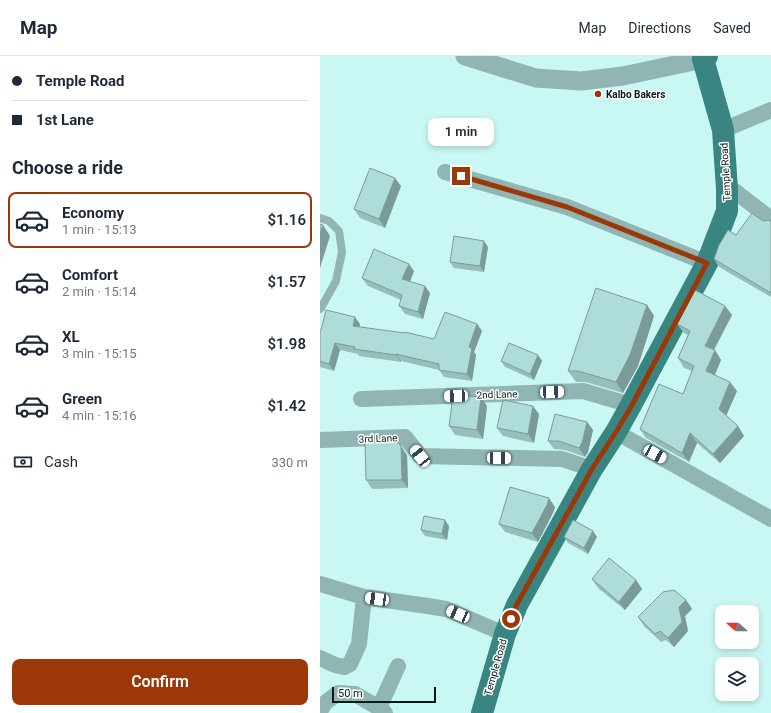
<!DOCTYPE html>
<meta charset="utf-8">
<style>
body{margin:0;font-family:Roboto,sans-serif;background:#f6f6f7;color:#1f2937;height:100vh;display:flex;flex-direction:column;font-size:15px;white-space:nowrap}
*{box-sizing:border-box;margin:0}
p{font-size:13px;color:#747a83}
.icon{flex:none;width:22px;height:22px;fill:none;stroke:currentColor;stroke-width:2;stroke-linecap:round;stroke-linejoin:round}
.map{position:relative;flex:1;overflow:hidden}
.sheet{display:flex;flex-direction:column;background:#fff;width:320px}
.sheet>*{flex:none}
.top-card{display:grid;align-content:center;height:88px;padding:0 12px;background:#fff}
.needle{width:26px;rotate:291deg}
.fabs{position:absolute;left:395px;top:549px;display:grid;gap:8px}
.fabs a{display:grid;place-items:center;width:44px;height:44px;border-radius:8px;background:#fff;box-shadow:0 2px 6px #0003;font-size:20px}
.scale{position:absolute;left:12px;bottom:10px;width:104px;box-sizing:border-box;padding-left:4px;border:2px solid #081a19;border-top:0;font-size:11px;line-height:14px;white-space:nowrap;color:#081a19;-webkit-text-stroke:3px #fff;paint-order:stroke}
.end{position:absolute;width:18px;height:18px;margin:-9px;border:5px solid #9c3708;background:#fff;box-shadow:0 0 0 2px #fff}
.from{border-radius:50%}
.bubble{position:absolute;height:28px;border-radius:8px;background:#fff;box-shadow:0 2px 6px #0003;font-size:13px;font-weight:600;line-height:28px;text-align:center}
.car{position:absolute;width:12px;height:24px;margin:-12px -6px;border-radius:5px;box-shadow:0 0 3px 1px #0007;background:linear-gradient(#fff 24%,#345 0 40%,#fff 0 76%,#345 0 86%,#fff 0)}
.top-card b{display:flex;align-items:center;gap:14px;height:38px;font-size:15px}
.top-card b+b{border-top:1px solid #e0e1e3}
.top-card i{width:10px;height:10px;background:#1f2937}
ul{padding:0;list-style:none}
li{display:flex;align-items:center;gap:12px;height:56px;margin:0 8px 6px;padding:0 4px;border:2px solid transparent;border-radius:8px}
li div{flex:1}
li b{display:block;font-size:15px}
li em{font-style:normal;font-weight:600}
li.on{border-color:#9c3708}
li>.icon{width:36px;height:36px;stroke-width:1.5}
h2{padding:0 12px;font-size:18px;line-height:48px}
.pay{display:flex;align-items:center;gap:10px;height:44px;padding:0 12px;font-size:15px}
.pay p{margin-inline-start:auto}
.cta{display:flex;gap:8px;margin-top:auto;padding:8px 12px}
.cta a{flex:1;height:46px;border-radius:8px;background:#9c3708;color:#fff;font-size:16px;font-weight:600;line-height:46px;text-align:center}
header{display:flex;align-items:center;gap:24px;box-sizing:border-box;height:56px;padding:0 20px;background:#fff;border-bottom:1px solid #e0e1e3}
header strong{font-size:19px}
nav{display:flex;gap:22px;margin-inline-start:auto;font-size:14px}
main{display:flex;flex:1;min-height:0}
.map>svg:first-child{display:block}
</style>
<header>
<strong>Map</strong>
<nav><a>Map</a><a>Directions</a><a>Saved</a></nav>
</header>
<main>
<section class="sheet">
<div class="top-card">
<b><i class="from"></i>Temple Road</b>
<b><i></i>1st Lane</b>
</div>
<h2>Choose a ride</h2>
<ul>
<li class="on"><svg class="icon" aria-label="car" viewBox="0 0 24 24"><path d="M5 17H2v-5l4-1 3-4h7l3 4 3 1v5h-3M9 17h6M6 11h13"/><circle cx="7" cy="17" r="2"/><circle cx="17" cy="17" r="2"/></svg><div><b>Economy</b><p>1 min · 15:13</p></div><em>$1.16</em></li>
<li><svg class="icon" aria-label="car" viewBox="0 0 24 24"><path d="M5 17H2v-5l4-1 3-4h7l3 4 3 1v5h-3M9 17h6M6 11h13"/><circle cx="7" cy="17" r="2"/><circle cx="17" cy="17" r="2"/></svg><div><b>Comfort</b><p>2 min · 15:14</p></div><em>$1.57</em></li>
<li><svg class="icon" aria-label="car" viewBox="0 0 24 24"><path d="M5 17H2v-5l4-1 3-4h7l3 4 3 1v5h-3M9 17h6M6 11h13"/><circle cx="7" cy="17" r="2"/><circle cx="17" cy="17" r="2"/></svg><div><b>XL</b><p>3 min · 15:15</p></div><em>$1.98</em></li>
<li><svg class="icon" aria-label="car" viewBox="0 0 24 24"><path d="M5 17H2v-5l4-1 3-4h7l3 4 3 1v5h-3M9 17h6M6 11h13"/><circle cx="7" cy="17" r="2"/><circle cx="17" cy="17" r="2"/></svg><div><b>Green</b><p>4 min · 15:16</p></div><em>$1.42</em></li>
</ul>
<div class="pay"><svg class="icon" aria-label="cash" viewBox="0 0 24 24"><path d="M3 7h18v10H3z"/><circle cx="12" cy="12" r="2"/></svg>Cash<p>330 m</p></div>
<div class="cta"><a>Confirm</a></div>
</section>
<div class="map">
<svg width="451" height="657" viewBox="0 0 451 657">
<rect width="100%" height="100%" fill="#c9f8f4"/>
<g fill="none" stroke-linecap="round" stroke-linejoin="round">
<path stroke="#90b5b2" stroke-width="8" d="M0,162L9,165L19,175L22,196L16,225L1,252L0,253"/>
<path stroke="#90b5b2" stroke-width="16" d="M403,74L451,54
M125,116L247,151L387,207
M407,133H412L451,163
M41,343L263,335L311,349
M296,376L451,463
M0,384L85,381L100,400L242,403L272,413
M0,528L44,541L108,550L126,553L185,578
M0,602L15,609L24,611L30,608L39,588L44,541
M59,652L78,610
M0,655L5,647L18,637L35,638L59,652L65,657"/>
<path stroke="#90b5b2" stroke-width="19" d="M145,0L216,22L261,25L303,20L383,3"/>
<path stroke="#398581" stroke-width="22" d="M162,657L185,578L197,549L272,413L296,376L311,349L387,207L407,155V133L403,74L383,3L387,0"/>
</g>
<path fill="#96bebb" d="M81,130L65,172L40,162L34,153Z
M444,165L451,166V241L399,211L394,203L416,179Z
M168,191L164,216L134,212L130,206Z
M94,215L90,225L110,237L103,263L85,258L79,250L81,244L48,230L42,222Z
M327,249L334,260L318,310L303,337L266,326H256L248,315Z
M405,250L412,259L394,294L401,304L395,319L417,335L406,360L424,380L400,407L377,387L369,406L326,382L320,373L363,338L372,315L364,312L358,302L368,279L364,277L357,268Z
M40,268L39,271L114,283L157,268L162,275L154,296L156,299L152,325L124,321L119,314L81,305V306L39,300L38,298L20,294L14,315L0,311V274H1Z
M218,299L222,305L214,324L185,311L181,305Z
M167,350L163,383L135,379L129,370Z
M219,358L214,387L183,380L177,372Z
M267,366L273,374L268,396L265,401L245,394L234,393L228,385Z
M87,399L88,432L52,433L46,424Z
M235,451L233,457L218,486L185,476L179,468Z
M129,470L127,484L105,480L101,474Z
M244,481H277L268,498L248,487Z
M272,523L316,524L322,533L305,554L278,532Z
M366,544L372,553L365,560L368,575L354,591L346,584L341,586L324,570L318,561Z"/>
<path fill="#7a9b98" d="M75,122L81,130L65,172L59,163Z
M3,169L10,180L0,212V178Z
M164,185L168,191L164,216L160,210Z
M89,208L94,215L88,231L82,223Z
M105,230L110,237L103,263L98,256Z
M327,249L334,260L318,310L303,337L296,326Z
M405,250L412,259L391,299L385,290Z
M35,261L40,268L38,277L33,270Z
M157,268L162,275L154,296L156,299L152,325L147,318L149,291Z
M15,287L20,294L14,315L9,308Z
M395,294L401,304L392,325L386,315Z
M76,298L81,305V306L76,299Z
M218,299L222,305L214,324L210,318Z
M410,326L417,335L405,362L399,353Z
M161,341L167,350L163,383L157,374Z
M213,350L219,358L214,387L208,378Z
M267,366L273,374L268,396L265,401L259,392Z
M418,370L424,380L400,407L393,398Z
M370,377L377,387L369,406L362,397Z
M81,390L87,399L88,432L82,424Z
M229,442L235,451L233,457L218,486L212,477Z
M125,464L129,470L127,484L122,478Z
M273,475L277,481L268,498L264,492Z
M316,524L322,533L305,554L299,546Z
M366,544L372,553L365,560L368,575L354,591L348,582L359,551Z"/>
<path fill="#aeddd9" stroke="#7a9b98" d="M50,112L75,122L59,163L34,153Z
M432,157L440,163L444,165L449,164L451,166V237L394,203L399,189L408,174L416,179Z
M0,168L3,169L0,178Z
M134,180L164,185L160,210L130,206Z
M54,193L89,208L82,223L105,230L98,256L79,250L82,239L42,222Z
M276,232L327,249L310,299L296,326L258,315H248Z
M375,234L405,250L385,290L395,294L386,315L410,326L399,353L418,370L393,398L370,377L362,397L320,373L339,328L363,338L374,310L358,302L370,275L357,268Z
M6,254L35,261L33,270L85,277V276L114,283L125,256L157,268L149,291L152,292L147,318L119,314V308L76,298V299L34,293L35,291L15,287L9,308L0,305V274H1Z
M189,287L218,299L210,318L181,305Z
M133,340H148L161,341L157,374L129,370Z
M183,344L213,350L208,378L177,372Z
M235,358L267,366L262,387L259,392L239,385H228Z
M45,386H77L81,390L82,424H46Z
M190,431L229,442L227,449L212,477L179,468Z
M104,460L125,464L122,478L101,474Z
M253,464L273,475L264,492L244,481Z
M289,502L316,524L299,546L272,523Z
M354,534L366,544L359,551L362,566L348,582L340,575L335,578L318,561L343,536Z"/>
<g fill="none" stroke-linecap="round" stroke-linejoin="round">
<path stroke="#9c3708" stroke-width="5" d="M141,120L247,151L387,207L312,349L296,376L272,413L197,548L191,563"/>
</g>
<circle fill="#9c3708" stroke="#fff" stroke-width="1.5" cx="278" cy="38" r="4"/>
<g text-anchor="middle" stroke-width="3" stroke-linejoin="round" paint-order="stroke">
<g font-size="10" font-weight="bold" fill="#081a19" stroke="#fff" text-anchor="start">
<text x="286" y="42">Kalbo Bakers</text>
</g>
<g font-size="10" fill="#081a19" stroke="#fff">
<text transform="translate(405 116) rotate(-93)" y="4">Temple Road</text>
<text transform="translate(177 338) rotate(-2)" y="4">2nd Lane</text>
<text transform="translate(58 382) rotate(-2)" y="4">3rd Lane</text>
<text transform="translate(175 611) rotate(-74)" y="4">Temple Road</text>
</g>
</g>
</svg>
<div class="fabs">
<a><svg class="needle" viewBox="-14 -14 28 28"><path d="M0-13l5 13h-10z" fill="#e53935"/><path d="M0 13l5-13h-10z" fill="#747a83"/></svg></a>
<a><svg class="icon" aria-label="layers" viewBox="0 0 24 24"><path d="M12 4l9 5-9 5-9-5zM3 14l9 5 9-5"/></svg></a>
</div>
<div class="scale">50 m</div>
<i class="end from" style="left:191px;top:563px"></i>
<i class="end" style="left:141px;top:120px"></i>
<div class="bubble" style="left:108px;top:62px;width:66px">1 min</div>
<i class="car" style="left:232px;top:336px;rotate:88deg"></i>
<i class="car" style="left:136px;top:340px;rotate:268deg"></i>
<i class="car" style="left:335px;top:398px;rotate:119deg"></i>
<i class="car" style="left:100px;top:400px;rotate:322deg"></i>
<i class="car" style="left:179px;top:402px;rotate:91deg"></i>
<i class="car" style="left:57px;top:543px;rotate:278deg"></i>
<i class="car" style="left:138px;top:558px;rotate:293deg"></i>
</div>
</main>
